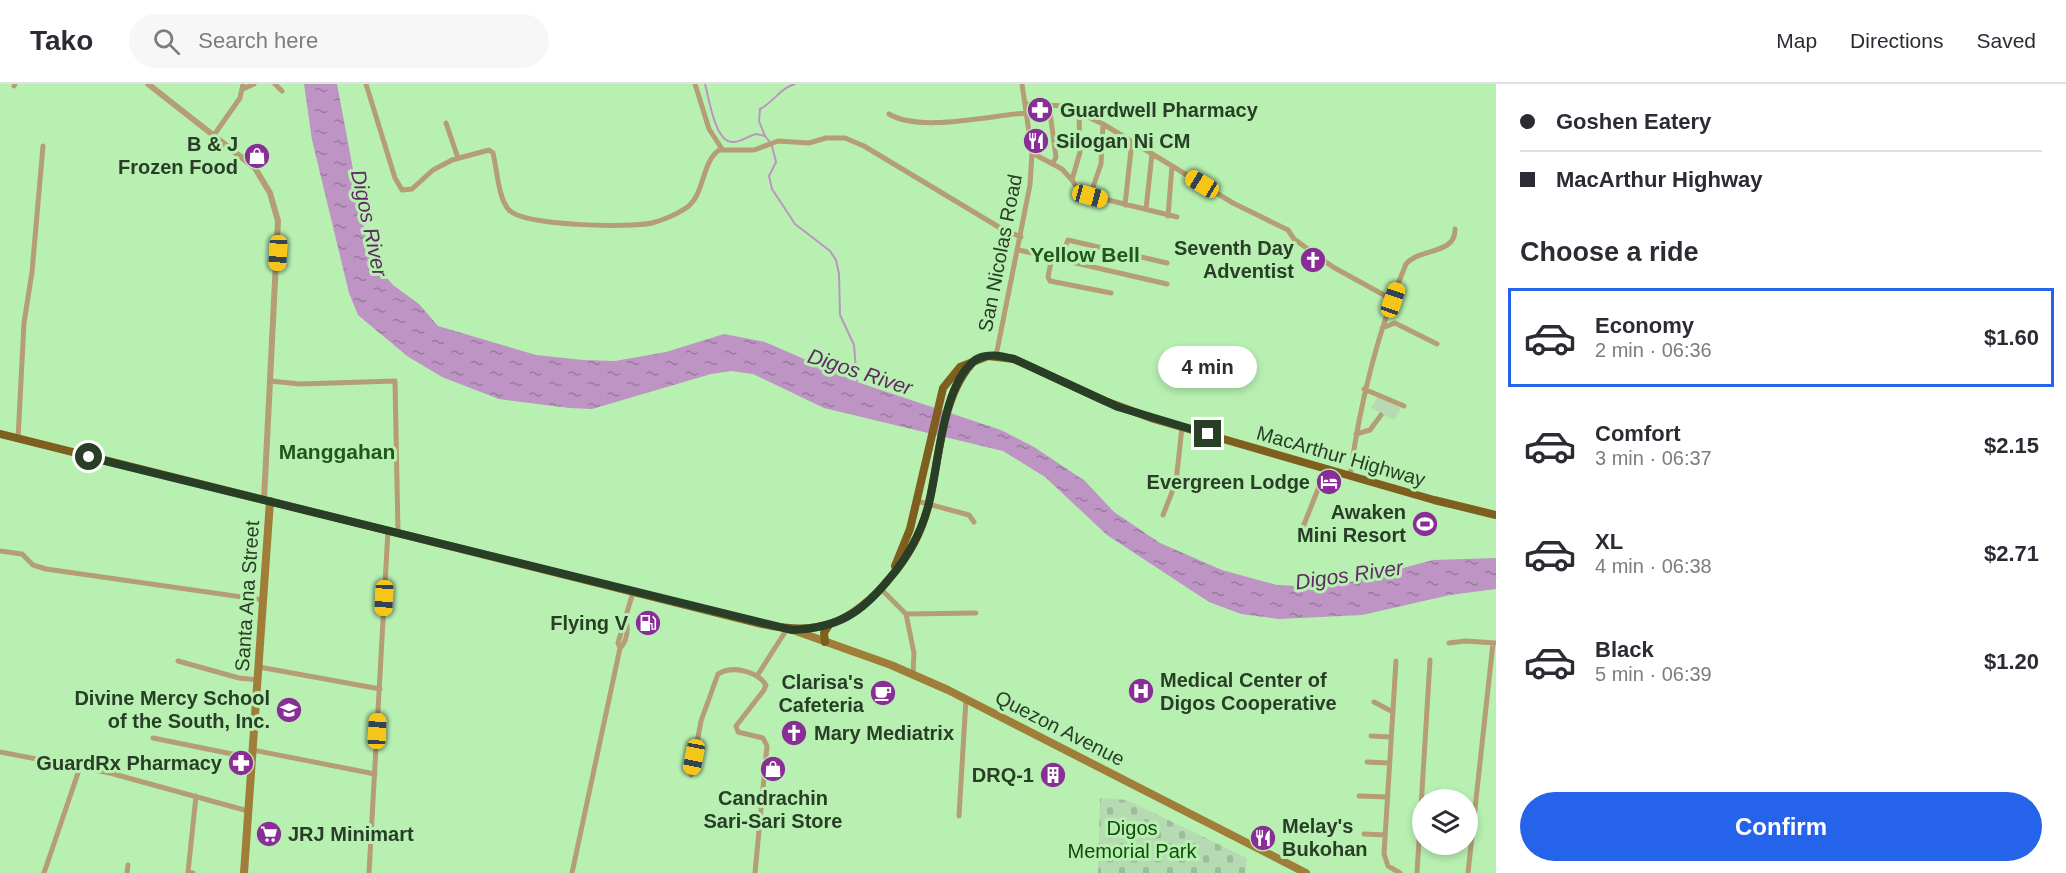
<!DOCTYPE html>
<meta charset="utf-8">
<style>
body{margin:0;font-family:Arial,sans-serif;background:#f7f7f7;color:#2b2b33;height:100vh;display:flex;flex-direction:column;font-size:22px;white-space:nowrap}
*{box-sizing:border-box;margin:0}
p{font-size:20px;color:#7c7c81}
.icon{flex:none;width:33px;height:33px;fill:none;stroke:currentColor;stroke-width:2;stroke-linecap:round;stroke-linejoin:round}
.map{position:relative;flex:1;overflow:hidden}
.sheet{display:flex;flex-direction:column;background:#fff;width:570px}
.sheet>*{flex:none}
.hud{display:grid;align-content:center;height:132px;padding:0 24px;background:#fff}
.buttons{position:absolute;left:1412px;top:705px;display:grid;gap:12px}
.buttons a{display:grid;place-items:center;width:66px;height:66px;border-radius:50%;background:#fff;box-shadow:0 3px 9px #0003;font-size:30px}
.end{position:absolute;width:27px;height:27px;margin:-14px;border:8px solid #283e26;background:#fff;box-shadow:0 0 0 3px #fff}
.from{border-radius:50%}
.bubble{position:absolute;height:42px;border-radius:21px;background:#fff;box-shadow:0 3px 9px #0003;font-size:20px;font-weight:700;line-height:42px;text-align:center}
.car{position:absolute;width:18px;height:36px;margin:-18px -9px;border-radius:8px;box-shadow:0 0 4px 2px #0007;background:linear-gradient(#f5c518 24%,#345 0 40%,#f5c518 0 76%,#345 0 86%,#f5c518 0)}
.hud b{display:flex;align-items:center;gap:21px;height:57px;font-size:22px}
.hud b+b{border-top:2px solid #e1e1e2}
.hud i{width:15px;height:15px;background:#2b2b33}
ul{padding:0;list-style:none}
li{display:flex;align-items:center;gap:18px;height:99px;margin:0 12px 9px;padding:0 12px;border:3px solid transparent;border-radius:0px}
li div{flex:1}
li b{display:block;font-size:22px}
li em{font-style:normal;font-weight:700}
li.current{border-color:#2563eb}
li>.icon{width:54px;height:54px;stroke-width:1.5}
h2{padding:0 24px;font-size:27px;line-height:72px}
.primary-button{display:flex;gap:12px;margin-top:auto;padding:12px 24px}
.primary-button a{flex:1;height:69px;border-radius:36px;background:#2563eb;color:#fff;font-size:24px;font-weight:700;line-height:69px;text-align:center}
header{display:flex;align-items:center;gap:36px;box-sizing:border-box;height:84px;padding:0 30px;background:#fff;border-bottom:2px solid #e1e1e2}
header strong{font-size:28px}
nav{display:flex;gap:33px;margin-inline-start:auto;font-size:21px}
.search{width:420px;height:54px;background:#f7f7f7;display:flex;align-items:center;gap:15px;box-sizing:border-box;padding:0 21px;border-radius:33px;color:#7c7c81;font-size:22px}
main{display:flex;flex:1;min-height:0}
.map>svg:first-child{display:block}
</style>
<header>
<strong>Tako</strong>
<div class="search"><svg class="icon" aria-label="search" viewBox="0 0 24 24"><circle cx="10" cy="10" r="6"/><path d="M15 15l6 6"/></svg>Search here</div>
<nav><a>Map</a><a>Directions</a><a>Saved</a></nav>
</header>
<main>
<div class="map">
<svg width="1496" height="789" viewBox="0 0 1496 789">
<defs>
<pattern id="cemetery-stones" width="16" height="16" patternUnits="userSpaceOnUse" patternTransform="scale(1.5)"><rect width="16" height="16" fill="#b6dbb2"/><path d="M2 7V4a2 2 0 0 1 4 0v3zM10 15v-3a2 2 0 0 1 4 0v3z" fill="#9cbd99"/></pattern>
<pattern id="water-ripples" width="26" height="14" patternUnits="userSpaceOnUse" patternTransform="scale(1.5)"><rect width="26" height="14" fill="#bd94c3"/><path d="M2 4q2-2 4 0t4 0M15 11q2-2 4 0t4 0" fill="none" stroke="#9a7a9e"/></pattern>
</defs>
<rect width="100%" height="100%" fill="#b8f0b2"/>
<path fill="url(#cemetery-stones)" d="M1100,714L1127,716L1247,774L1245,789H1098Z"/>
<path fill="#b6dbb2" d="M1378,312L1401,324L1394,336L1371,324Z"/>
<path fill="url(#water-ripples)" d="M304,0H337L365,149L376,182L393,201L419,220L438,242L536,271L583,276L615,277L666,268L724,250L765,258L857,298L1001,346L1034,363L1085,397L1114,428L1160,459L1222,486L1277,501L1316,503L1339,501L1433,476L1496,474V505L1450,511L1362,531L1279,535L1241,530L1209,518L1107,451L1045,393L1003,367L824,324L753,290L731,287L711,290L592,325L569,324L499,315L442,293L407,272L358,231L349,209L312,56Z"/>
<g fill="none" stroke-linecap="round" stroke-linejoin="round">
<path stroke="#bd94c3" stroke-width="2" d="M705,0C709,14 715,59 733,58C742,58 748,52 756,50L765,52L769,57
M765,52L759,37L760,25C774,18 780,4 795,0
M772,62L776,78L769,92L772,105L795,140L830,167L836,176L839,190L840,231L854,261L857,299"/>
<path stroke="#b59e74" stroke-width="5" d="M275,0L282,7
M366,0L395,94L402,106L412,105L433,86L452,76L489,66L493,69C497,85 498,114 509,126C524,142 629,144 652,139C663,136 677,130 686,124C705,111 701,79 719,66H754L778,57L809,59L826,54H845L864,62L1002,145L1021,153
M695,0L709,45L722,65
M14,2L15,0
M243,5L254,0
M1026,20L1064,22L1103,40L1233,119L1288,146L1294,155L1333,183L1393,216
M1049,21L1056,73L1053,79
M1079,29L1080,68L1072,96L1080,109L1177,133
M889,30C920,49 991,31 1028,29
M446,39L458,74
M214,51L240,14L243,0
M1032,69L1062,85L1072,96
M1090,112L1101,80L1103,40
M1125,121L1132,57
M1146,125L1152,70
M1168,132L1172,82
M1019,166L1167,200
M1052,173L1048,193L1050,197L1111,209
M1060,175L1068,156L1167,179
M1382,244L1395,239L1437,260
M996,272L1030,101L1032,69L1022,0
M270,297L300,300L395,297L398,448
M1364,305L1404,322
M1356,350L1370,346L1381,331
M18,355L24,239L32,188L43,62
M1350,392C1360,318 1377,249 1406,180C1419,164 1456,171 1455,145
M917,417L969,431L974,438
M1163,431L1176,398L1182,343
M1299,453L1326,385
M0,467L22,470L33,481L46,485L263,516
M882,506L906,530L976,529
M906,530L914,569L913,590
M1449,559L1465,557L1496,559
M620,564C626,559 629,546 626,537
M178,577L239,594L258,596
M1396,577L1384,770L1388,782L1400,789
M259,583L380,605
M757,592L787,545
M1374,618L1393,628
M1371,652L1391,653
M153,654L252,674
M253,666L375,690
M0,668L110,689L248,727
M1367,678L1389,679
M691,691L701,637L718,590C732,581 757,587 766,601L764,606L736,642L738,648L763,654L767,662L755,789
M1359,712L1388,713
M959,732L966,615
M1364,750L1385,751
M44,789L80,683
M127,789L128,781
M193,789L188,788L196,712
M369,789L388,446
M572,789L620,564L618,559L633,508
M1417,789L1430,576
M1468,789L1493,559"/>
<path stroke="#b59e74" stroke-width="6" d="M148,0L255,84L270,109L278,137L264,416"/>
<path stroke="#a07d39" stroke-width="8" d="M793,546L891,581L948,606L1306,789
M244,789L270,417"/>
<path stroke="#7e5f1e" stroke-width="8" d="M0,350L762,540C820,553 853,538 890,494C909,472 923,447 929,418C940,372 941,311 975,276
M895,482L910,445L943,304L960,283L988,272L1014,275L1105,317L1154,335L1434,416L1496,431
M825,558L824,549L829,541"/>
</g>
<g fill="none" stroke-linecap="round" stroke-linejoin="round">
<path stroke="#283e26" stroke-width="8" d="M89,373L792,546C837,544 861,530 889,495C908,473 920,451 928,423C939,384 941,303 974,277C985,268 1002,272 1014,275L1118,323L1208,350"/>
</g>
<defs>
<g id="pharmacy-disc" transform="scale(1.35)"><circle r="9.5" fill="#892d97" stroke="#b8f0b2"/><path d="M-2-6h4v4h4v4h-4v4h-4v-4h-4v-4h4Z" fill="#fff"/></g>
<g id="restaurant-disc" transform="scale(1.35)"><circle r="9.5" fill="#892d97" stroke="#b8f0b2"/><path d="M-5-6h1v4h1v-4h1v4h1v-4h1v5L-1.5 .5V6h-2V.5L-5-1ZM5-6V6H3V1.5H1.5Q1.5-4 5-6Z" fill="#fff"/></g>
<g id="shop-disc" transform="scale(1.35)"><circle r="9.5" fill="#892d97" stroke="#b8f0b2"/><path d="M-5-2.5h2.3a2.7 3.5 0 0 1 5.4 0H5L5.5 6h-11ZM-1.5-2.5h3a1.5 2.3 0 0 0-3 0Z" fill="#fff"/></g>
<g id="church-disc" transform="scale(1.35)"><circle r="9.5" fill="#892d97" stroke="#b8f0b2"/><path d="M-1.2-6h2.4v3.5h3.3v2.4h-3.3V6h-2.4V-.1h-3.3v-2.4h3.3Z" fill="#fff"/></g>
<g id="hotel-disc" transform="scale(1.35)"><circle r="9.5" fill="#892d97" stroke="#b8f0b2"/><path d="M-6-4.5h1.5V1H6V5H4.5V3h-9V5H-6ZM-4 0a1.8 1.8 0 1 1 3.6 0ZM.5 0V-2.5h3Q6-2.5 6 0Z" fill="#fff"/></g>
<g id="stadium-disc" transform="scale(1.35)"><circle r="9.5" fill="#892d97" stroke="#b8f0b2"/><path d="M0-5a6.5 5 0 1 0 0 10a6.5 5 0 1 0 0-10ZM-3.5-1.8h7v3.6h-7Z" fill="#fff"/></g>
<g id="fuel-disc" transform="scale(1.35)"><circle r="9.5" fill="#892d97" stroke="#b8f0b2"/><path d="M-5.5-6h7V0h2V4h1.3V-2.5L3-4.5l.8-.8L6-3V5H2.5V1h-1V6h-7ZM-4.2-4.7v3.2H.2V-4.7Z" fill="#fff"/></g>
<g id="hospital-disc" transform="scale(1.35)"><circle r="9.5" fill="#892d97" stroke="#b8f0b2"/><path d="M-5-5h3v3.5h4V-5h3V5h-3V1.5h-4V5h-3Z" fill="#fff"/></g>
<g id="cafe-disc" transform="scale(1.35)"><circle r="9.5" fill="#892d97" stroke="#b8f0b2"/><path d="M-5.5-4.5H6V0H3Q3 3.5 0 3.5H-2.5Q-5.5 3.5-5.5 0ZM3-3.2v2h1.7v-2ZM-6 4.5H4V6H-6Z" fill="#fff"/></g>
<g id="school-disc" transform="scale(1.35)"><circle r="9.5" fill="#892d97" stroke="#b8f0b2"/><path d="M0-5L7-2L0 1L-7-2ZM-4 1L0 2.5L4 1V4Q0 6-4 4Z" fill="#fff"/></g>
<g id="building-disc" transform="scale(1.35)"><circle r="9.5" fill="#892d97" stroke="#b8f0b2"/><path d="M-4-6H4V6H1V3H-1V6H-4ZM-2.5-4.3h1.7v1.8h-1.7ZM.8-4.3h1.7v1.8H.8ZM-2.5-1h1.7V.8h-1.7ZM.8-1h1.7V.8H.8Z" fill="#fff"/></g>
<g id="supermarket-disc" transform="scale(1.35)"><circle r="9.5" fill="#892d97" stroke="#b8f0b2"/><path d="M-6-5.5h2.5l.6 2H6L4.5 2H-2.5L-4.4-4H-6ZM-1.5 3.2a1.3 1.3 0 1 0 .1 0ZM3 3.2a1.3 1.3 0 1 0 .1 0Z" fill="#fff"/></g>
</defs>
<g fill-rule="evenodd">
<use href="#pharmacy-disc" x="1040" y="26"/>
<use href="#restaurant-disc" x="1036" y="57"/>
<use href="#shop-disc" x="257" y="72"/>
<use href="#church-disc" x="1313" y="176"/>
<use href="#hotel-disc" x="1329" y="398"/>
<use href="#stadium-disc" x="1425" y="440"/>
<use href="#fuel-disc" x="648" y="539"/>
<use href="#hospital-disc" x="1141" y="607"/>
<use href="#cafe-disc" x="883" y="609"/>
<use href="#school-disc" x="289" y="626"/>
<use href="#church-disc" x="794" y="649"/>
<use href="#pharmacy-disc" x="241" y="679"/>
<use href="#shop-disc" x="773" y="685"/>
<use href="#building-disc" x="1053" y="691"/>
<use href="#supermarket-disc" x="269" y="750"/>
<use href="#restaurant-disc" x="1263" y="754"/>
</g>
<g text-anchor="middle" stroke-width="6" stroke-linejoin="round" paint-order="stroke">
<g font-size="20" font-weight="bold" fill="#283e26" stroke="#b8f0b2" text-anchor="end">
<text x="1060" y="33" text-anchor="start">Guardwell Pharmacy</text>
<text x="1056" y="64" text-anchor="start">Silogan Ni CM</text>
<text x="238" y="67">B &amp; J<tspan x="238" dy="23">Frozen Food</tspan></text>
<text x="1294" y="171">Seventh Day<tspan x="1294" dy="23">Adventist</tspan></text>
<text x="1310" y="405">Evergreen Lodge</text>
<text x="1406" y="435">Awaken<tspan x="1406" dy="23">Mini Resort</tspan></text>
<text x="628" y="546">Flying V</text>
<text x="1160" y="603" text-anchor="start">Medical Center of<tspan x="1160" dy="23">Digos Cooperative</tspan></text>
<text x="864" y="605">Clarisa's<tspan x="864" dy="23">Cafeteria</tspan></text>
<text x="270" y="621">Divine Mercy School<tspan x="270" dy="23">of the South, Inc.</tspan></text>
<text x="814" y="656" text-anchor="start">Mary Mediatrix</text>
<text x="222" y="686">GuardRx Pharmacy</text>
<text x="1034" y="698">DRQ-1</text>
<text x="773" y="721" text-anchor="middle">Candrachin<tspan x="773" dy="23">Sari-Sari Store</tspan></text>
<text x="1282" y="749" text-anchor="start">Melay's<tspan x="1282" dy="23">Bukohan</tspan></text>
<text x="288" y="757" text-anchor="start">JRJ Minimart</text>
</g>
<g font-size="20" fill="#283e26" stroke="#b8f0b2">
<text transform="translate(1000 169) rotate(-79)" y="7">San Nicolas Road</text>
<text transform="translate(1341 372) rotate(16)" y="7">MacArthur Highway</text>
<text transform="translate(247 512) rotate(-86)" y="7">Santa Ana Street</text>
<text transform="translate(1060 644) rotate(27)" y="7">Quezon Avenue</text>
</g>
<g font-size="20" fill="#104c0c" stroke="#b8f0b2">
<text x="1132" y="751">Digos<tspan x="1132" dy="23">Memorial Park</tspan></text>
</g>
<g font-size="21" font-style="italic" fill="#5e2b65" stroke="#b8f0b2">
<text transform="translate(369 139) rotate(78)" y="7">Digos River</text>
<text transform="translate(860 288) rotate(18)" y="7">Digos River</text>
<text transform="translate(1349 491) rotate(-8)" y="7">Digos River</text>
</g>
<g font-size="21" font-weight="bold" fill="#23561f" stroke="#b8f0b2">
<text x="1085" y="178">Yellow Bell</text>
<text x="337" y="375">Manggahan</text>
</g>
</g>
</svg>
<div class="buttons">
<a><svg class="icon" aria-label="layers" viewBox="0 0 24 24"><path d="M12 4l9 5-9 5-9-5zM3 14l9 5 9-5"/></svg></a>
</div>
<i class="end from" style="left:89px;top:373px"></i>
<i class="end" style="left:1208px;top:350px"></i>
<div class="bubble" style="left:1158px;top:262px;width:99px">4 min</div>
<i class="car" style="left:1202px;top:100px;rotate:301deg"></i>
<i class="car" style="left:1090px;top:112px;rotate:105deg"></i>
<i class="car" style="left:278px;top:169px;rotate:183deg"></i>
<i class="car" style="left:1393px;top:216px;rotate:19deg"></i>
<i class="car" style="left:384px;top:514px;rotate:183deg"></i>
<i class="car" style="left:377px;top:647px;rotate:3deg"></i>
<i class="car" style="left:694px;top:673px;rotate:191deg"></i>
</div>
<section class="sheet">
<div class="hud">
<b><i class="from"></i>Goshen Eatery</b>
<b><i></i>MacArthur Highway</b>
</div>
<h2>Choose a ride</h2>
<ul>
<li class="current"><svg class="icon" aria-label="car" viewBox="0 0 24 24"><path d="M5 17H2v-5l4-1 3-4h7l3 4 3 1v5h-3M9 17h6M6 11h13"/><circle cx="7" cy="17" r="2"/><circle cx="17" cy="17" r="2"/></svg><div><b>Economy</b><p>2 min · 06:36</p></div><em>$1.60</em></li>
<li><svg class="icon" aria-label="car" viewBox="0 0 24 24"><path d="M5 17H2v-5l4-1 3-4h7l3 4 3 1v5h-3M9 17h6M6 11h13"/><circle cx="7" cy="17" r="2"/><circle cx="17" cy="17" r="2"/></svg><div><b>Comfort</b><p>3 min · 06:37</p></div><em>$2.15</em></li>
<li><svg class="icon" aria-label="car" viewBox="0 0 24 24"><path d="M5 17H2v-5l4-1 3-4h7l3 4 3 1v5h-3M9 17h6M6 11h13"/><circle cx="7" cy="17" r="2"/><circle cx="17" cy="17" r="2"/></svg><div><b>XL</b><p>4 min · 06:38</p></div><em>$2.71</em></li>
<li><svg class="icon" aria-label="car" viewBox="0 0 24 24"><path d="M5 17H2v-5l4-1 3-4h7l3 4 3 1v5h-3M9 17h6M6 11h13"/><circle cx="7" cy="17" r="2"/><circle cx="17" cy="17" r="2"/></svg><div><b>Black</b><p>5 min · 06:39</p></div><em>$1.20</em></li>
</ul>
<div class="primary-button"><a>Confirm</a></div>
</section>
</main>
